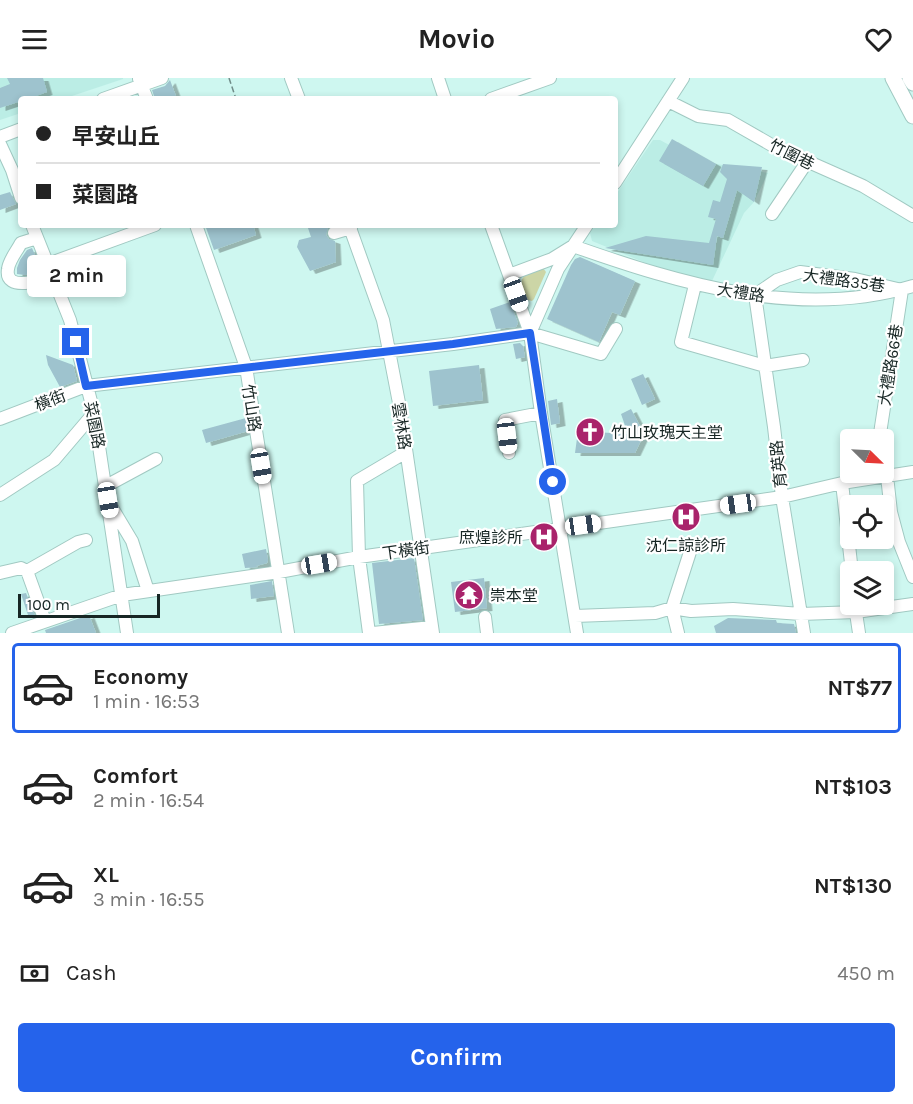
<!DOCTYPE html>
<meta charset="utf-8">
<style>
body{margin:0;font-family:Karla,"Noto Sans TC",sans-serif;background:#f6f6f6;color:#222;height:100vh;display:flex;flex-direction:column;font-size:22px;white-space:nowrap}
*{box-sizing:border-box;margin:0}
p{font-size:20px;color:#767676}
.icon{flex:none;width:33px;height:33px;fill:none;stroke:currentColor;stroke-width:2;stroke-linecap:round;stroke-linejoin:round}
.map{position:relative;height:555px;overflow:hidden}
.drawer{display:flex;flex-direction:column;background:#fff;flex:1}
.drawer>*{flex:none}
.banner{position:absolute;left:18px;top:18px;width:600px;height:132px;border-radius:6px;box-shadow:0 3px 9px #0003;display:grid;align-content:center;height:132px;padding:0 18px;background:#fff}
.needle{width:39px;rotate:114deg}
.buttons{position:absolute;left:840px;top:351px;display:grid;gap:12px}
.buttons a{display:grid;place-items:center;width:54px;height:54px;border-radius:6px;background:#fff;box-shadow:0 3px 9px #0003;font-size:30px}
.scale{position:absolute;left:18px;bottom:15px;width:142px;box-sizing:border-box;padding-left:6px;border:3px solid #172624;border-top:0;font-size:16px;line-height:21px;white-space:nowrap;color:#172624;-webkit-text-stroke:4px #fff;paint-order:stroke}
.end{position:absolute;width:27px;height:27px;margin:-14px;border:8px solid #2563eb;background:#fff;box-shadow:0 0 0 3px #fff}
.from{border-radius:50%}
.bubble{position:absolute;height:42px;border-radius:6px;background:#fff;box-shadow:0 3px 9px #0003;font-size:20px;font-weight:700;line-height:42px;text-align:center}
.car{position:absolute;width:18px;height:36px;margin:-18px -9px;border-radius:8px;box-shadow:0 0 4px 2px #0007;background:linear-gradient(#fff 24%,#345 0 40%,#fff 0 76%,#345 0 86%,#fff 0)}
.banner b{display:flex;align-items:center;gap:21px;height:57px;font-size:22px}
.banner b+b{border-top:2px solid #e0e0e0}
.banner i{width:15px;height:15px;background:#222}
ul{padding:10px 0 0;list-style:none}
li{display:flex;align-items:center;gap:18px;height:90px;margin:0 12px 9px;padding:0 6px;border:3px solid transparent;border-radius:6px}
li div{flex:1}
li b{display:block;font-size:22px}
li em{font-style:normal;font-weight:700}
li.current{border-color:#2563eb}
li>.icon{width:54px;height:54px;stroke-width:1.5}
.pay{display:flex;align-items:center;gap:15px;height:66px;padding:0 18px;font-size:22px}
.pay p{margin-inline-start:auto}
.action{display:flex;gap:12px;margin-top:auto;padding:12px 18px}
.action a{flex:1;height:69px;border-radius:6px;background:#2563eb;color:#fff;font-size:24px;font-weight:700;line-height:69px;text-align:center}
header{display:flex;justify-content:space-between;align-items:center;height:78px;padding:0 18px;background:#fff;font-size:27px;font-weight:700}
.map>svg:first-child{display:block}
</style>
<header><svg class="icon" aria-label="menu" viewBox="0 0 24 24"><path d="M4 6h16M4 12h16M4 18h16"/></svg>Movio<svg class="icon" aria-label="heart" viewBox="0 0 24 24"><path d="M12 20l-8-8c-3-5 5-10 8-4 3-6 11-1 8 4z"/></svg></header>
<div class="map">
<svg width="913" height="555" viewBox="0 0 913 555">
<defs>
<filter id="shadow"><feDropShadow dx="5.5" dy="3" stdDeviation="0" flood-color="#0004"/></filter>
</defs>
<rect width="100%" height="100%" fill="#cef7f0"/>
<path fill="#bbede5" d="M0,0H123V1L63,21H21V35L0,42Z
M653,62H660L673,69L711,85L768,95L754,124L744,135L712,203L668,194L592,163L590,155L596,147H615V118Z"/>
<path fill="#ccd5a6" d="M543,190L546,194L534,221L532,223L528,222C515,200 522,196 543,190Z"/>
<path fill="#9ec3ce" filter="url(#shadow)" d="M7,0H43L47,14L27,21H21V23L0,30V10L10,6Z
M170,2L177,21H155L152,12L165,8Z
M672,61L716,86L703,108L659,83Z
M723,86L762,89L754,124L737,112L723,160L717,158L713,187L605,170L646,158L709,165L716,141L708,139L713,122L720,124L727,101L720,94Z
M10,114L16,126L0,132V117Z
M205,147H253L256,157L214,172Z
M307,147H332L328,150L326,157L329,161L335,163L336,184L310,193L297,169L299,162L311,159Z
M32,170L42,193L25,197L17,196V190L20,182L27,172Z
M580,179L635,203L620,237L612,234L599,264L547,241L571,187L575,181Z
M510,224L518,245L516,249L496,251L490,231Z
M520,265L523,268L525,279L516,281L513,266Z
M46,277L73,287L77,303L60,309L48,287Z
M479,287L483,322L433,328L429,293Z
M643,296L655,321L642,327L631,301Z
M557,321L560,345L551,347L548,323Z
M631,331L644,356L635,375H575L578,353L628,356L621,336Z
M246,340L248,353L206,365L202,352Z
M266,471L268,482L267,485L256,488L258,489L245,490L242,476Z
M414,480L423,542L379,546L372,485Z
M484,500L487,530L455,534L451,504Z
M272,503L274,518L251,521L250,507Z
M26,515L35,538L29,540L21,516Z
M89,537L96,555H46L45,552Z
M728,540L776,542L777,545L794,546L796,555H716L714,548Z"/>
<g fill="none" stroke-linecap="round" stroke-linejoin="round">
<g stroke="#a1c9c2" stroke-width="14">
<path id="minor" d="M291,0L299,21
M438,0L445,21
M139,1L147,21
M103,21L162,0
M491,21L550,0
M668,23L698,38L728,42L775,69L863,108L913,138
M0,59L21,51
M0,66L12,92L21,120
M615,105L683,0
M772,136L807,84
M32,147L70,242L94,335L127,555
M196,147L246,289L288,555
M349,147L383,242L400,330L433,555
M491,147L530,255L541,335L577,555
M334,155L351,150
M37,160L21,165C17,173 9,182 8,191C4,215 43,202 52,198
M48,186L155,147
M509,197L552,181L573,168C681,206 799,242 913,208
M695,207L681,264L765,288L803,282
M530,255L558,191L587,147
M0,341L86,308L453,266L530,255L601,276L616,251
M509,375L505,342L541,335
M887,398L891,434L899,464L913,499
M842,405L852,494
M106,408L156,381
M0,417L54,382L94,335
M111,428L132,463L148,513
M27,493L78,464L86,462
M0,495L21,490L27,493L45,543
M855,528L859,555
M575,538L655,535L672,530L691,533L733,531L801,536L856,534L913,526
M485,539L487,555
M12,555L122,517L279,494L359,479L782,419L842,405L913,394
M369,555L359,479L357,403L406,374
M373,555L432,549
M678,555L672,530L690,474
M804,555L782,419L774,349L755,217L777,202L800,194L855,201L902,212L879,362"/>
</g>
<g stroke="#a1c9c2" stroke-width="17">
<path id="major" d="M893,0L913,38
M910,0L913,5"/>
</g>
<path stroke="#708c88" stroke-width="1.5" stroke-dasharray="6 3" stroke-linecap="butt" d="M229,0L236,21"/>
<use href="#minor" stroke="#fff" stroke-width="12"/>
<use href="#major" stroke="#fff" stroke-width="15"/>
</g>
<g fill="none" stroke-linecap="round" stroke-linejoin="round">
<path stroke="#2563eb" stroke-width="8" d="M76,264L86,308L453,266L530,255L553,404"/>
</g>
<defs>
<g id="church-disc" transform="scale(1.5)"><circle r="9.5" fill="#a9236b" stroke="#fff"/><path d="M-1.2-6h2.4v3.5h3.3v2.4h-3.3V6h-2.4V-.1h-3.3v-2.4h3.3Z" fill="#fff"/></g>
<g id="hospital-disc" transform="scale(1.5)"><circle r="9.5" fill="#a9236b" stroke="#fff"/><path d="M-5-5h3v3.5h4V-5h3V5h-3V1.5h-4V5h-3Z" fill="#fff"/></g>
<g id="temple-disc" transform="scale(1.5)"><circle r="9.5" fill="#a9236b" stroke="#fff"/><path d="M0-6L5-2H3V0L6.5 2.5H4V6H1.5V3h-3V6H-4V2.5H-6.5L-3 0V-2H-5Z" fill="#fff"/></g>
</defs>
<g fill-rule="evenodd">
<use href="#church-disc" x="590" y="354"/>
<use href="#hospital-disc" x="686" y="439"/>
<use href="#hospital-disc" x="544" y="459"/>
<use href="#temple-disc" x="469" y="517"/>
</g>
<g text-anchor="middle" stroke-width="4.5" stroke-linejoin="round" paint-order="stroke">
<g font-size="16" fill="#172624" stroke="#fff">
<text transform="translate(792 76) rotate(26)" y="6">竹圍巷</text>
<text transform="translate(844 202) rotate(8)" y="6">大禮路35巷</text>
<text transform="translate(741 214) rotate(9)" y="6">大禮路</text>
<text transform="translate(890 287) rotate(-81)" y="6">大禮路66巷</text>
<text transform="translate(50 322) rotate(-21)" y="6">橫街</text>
<text transform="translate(252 330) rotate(81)" y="6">竹山路</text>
<text transform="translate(95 347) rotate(79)" y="6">菜園路</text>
<text transform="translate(402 348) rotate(81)" y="6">雲林路</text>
<text transform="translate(778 386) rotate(-96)" y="6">育英路</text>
<text transform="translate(406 472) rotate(-8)" y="6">下橫街</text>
</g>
<g font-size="16" fill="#172624" stroke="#fff" text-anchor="start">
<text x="611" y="360">竹山玫瑰天主堂</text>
<text x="523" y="465" text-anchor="end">庶煌診所</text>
<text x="686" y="473" text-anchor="middle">沈仁諒診所</text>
<text x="490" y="523">崇本堂</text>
</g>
</g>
</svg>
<div class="buttons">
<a><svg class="needle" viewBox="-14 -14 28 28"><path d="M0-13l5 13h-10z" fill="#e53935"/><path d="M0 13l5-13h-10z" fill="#767676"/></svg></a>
<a><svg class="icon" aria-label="locate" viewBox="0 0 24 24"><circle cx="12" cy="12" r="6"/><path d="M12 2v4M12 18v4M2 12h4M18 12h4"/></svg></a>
<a><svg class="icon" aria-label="layers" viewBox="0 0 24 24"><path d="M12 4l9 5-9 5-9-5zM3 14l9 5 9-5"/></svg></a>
</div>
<div class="scale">100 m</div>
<i class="end from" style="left:553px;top:404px"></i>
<i class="end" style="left:76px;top:264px"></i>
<div class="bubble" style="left:27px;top:177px;width:99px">2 min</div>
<i class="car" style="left:516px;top:216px;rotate:160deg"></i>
<i class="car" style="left:507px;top:358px;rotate:173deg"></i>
<i class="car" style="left:261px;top:388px;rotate:171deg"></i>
<i class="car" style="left:108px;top:422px;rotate:171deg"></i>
<i class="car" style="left:738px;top:426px;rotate:262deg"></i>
<i class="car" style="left:583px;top:447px;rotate:82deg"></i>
<i class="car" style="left:319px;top:486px;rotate:80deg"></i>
<div class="banner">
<b><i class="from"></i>早安山丘</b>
<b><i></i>菜園路</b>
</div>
</div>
<section class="drawer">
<ul>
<li class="current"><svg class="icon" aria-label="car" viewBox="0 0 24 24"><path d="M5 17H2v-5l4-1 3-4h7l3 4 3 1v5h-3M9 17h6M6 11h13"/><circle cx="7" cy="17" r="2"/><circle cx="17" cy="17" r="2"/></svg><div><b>Economy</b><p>1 min · 16:53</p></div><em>NT$77</em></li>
<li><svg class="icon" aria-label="car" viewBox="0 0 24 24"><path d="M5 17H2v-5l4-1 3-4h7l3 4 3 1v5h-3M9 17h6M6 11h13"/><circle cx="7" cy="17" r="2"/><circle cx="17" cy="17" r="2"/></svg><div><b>Comfort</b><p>2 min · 16:54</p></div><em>NT$103</em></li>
<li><svg class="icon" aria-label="car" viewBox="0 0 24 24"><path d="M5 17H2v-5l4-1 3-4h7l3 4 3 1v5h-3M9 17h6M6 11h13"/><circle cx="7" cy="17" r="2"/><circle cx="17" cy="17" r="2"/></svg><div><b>XL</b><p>3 min · 16:55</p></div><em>NT$130</em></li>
</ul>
<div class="pay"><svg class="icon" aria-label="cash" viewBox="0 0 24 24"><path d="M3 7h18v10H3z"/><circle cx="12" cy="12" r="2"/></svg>Cash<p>450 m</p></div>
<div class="action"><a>Confirm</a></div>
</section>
